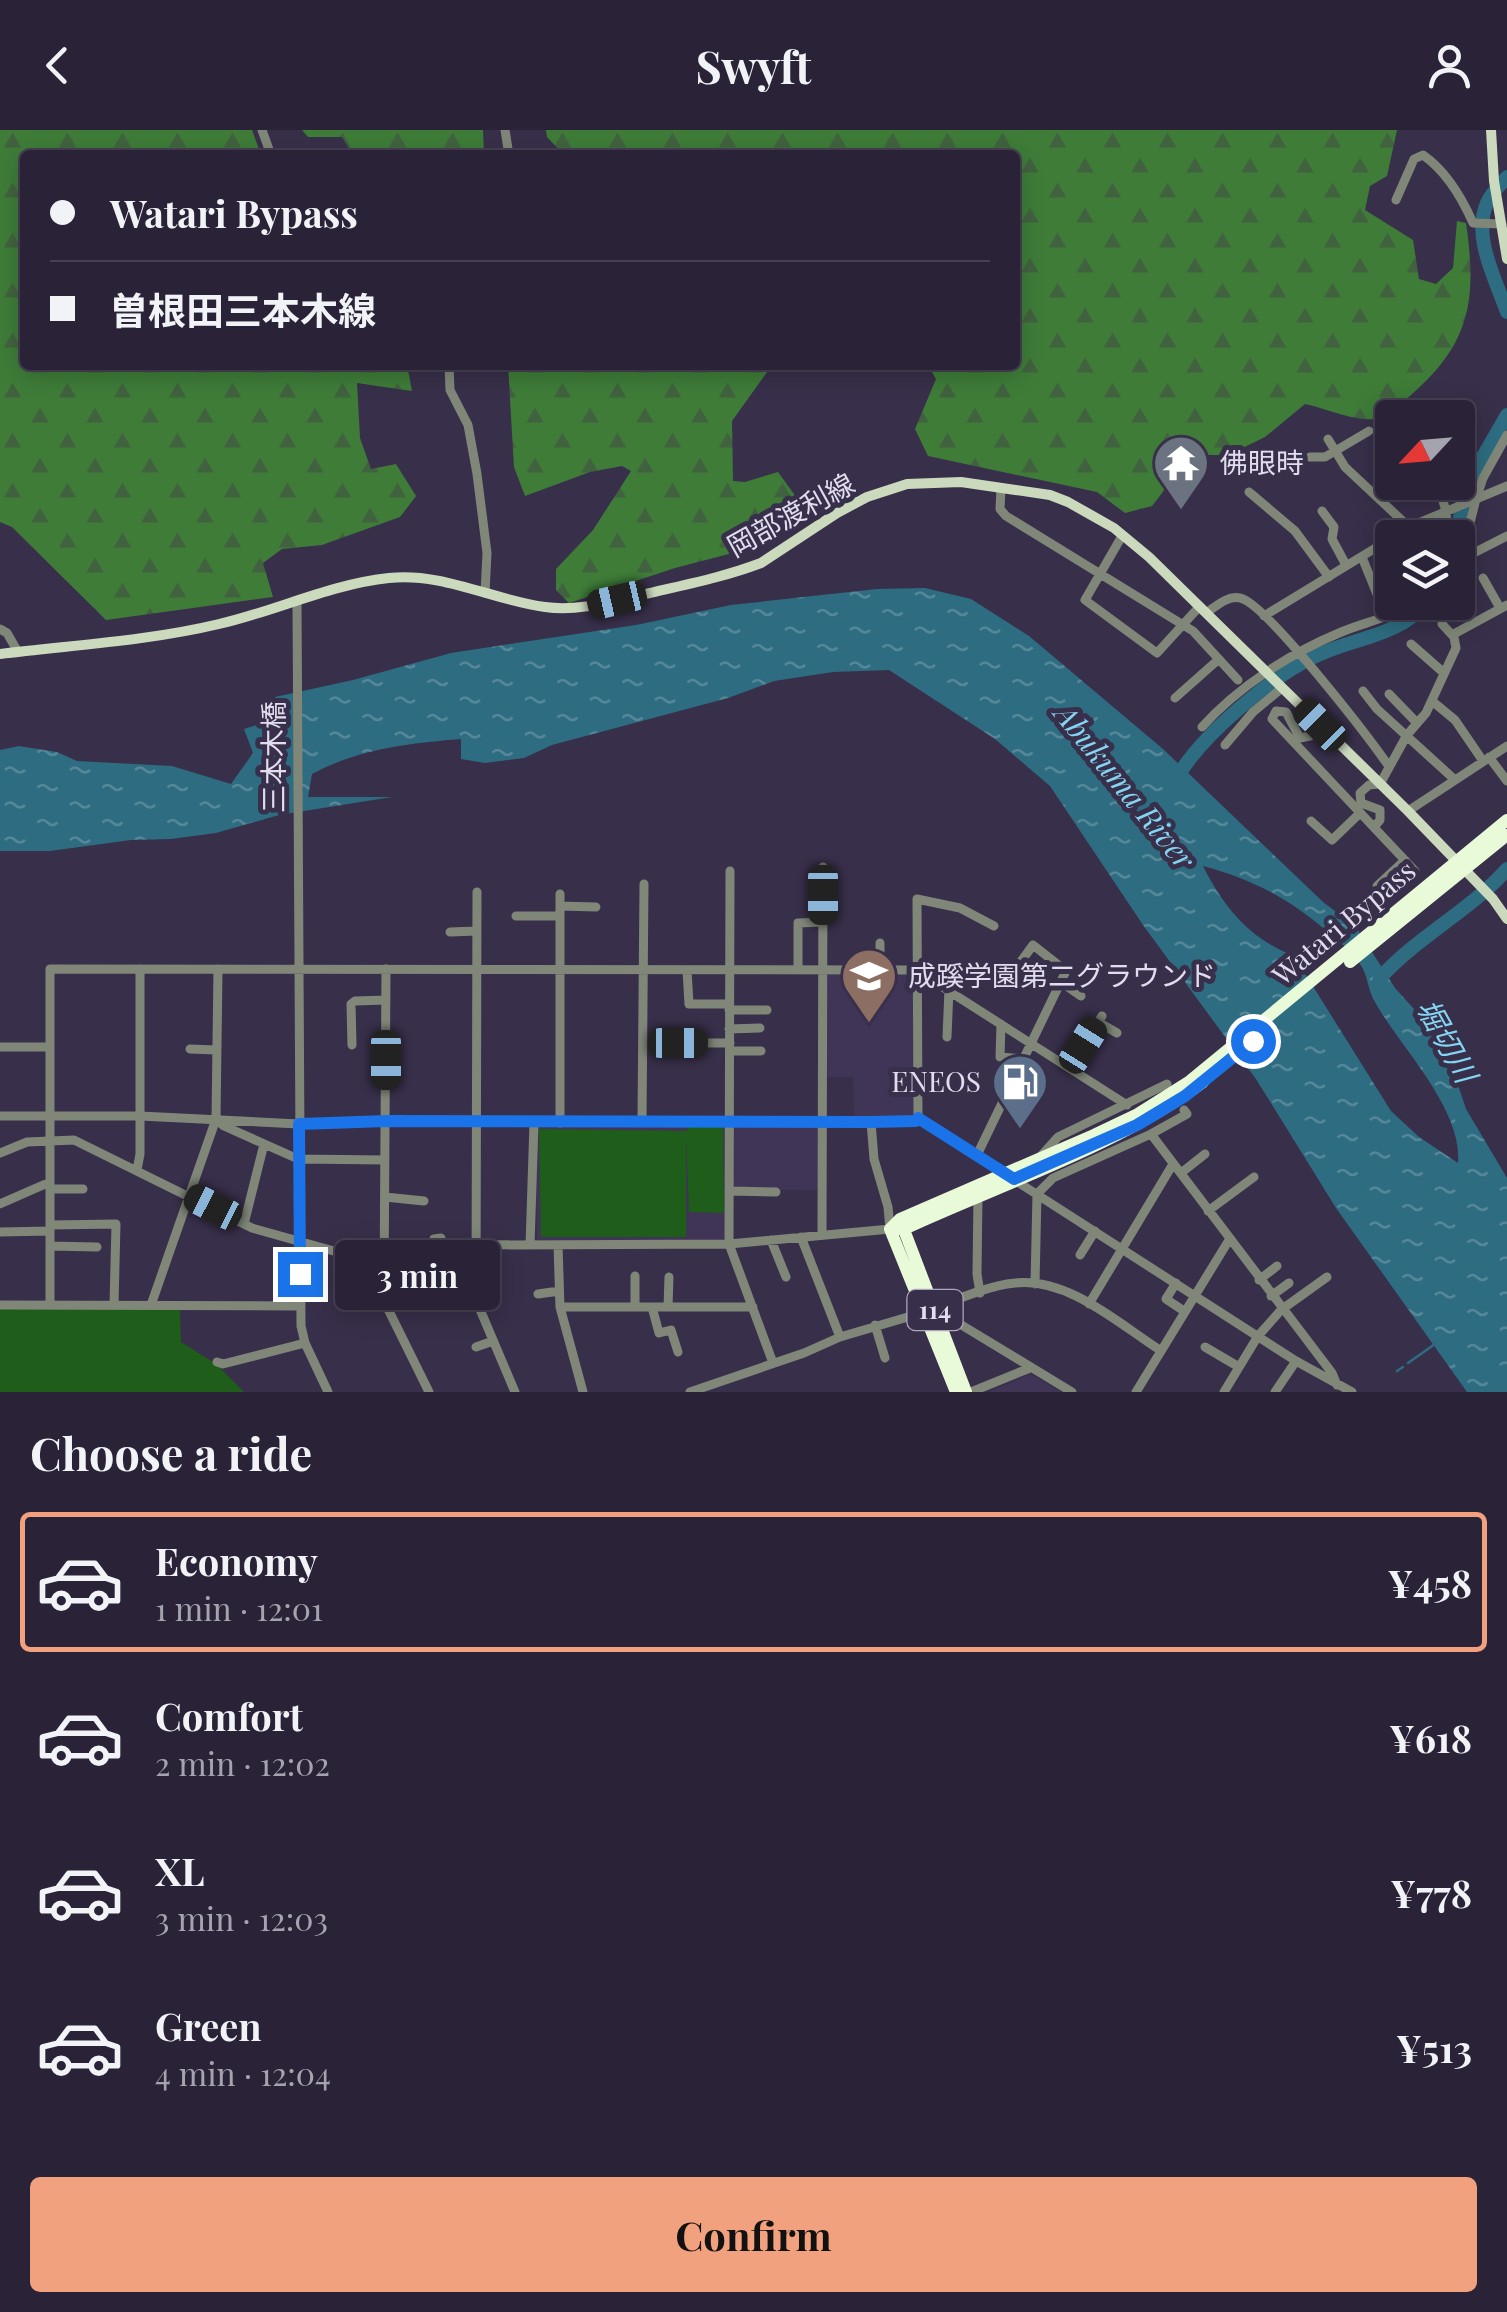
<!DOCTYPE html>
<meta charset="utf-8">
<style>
body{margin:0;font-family:"Playfair Display","Noto Sans JP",serif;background:#322b40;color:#f1f3f6;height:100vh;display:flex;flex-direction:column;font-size:38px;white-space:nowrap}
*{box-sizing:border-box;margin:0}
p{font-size:32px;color:#a5a4ae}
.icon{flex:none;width:55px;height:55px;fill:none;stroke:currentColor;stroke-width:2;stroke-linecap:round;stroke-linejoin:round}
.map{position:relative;height:1262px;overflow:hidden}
.side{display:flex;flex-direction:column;background:#2a2338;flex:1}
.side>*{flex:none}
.guide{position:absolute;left:20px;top:20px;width:1000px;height:220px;border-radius:10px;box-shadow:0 5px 25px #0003,0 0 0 2px #464053;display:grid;align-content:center;height:220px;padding:0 30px;background:#2a2338}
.needle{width:65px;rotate:244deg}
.tools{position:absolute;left:1375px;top:270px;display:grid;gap:20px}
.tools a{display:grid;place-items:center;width:100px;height:100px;border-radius:10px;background:#2a2338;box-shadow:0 5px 25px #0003,0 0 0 2px #464053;font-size:50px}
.end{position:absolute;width:45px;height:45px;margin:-22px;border:12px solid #1a73e8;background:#fff;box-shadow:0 0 0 5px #fff}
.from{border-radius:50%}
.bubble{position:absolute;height:70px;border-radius:10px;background:#2a2338;box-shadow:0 5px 25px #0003,0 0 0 2px #464053;font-size:32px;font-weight:700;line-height:70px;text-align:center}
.car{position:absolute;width:30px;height:60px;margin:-30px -15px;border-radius:12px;box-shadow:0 0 8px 2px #0007;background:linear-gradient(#222 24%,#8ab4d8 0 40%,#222 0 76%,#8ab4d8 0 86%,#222 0)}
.guide b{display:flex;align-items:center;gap:35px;height:95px;font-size:38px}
.guide b+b{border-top:2px solid #464053}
.guide i{width:25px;height:25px;background:#f1f3f6}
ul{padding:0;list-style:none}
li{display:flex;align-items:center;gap:30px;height:140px;margin:0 20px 15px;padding:0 10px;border:5px solid transparent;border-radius:10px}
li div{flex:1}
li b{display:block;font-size:38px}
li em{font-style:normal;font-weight:700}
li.selected{border-color:#f2a17e}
li>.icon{width:90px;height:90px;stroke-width:1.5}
h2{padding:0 30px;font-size:45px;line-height:120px}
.primary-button{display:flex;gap:20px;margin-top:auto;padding:20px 30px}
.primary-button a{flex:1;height:115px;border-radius:10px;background:#f2a17e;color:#111;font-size:40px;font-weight:700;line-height:115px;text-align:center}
header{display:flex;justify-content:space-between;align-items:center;height:130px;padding:0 30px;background:#2a2338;font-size:45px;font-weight:700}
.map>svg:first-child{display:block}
</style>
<header><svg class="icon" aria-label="back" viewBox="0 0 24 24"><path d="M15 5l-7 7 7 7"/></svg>Swyft<svg class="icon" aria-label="person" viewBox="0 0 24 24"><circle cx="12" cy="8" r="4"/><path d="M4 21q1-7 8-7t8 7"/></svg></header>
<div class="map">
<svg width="1507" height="1262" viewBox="0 0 1507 1262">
<defs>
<pattern id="forest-firs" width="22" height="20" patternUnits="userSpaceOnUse" patternTransform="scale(2.5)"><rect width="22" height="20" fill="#3e7c38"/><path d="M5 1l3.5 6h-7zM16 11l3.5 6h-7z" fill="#41623f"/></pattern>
<pattern id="water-ripples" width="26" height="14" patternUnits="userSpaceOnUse" patternTransform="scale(2.5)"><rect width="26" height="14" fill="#2d6c81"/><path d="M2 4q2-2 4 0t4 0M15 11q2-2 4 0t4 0" fill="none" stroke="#558799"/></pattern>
</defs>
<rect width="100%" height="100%" fill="#382f4a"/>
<path fill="#413557" d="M913,842L914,987H854L853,947H826L825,843Z
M725,994L819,996V1060L726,1059L725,1110H537L535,996Z
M1030,1244L1062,1262H988Z"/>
<path fill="url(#forest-firs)" d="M0,0H252L261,25H25V235H407L412,261L357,253L360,308L371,339L396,334L416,366L400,387L322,415L282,419L263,433L273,467L106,490L12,397L0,392Z
M302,0H483L484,25H353L342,7H308Z
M546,0H1397L1387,46L1370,56L1365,80L1413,110L1419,149L1436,154L1453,138L1457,91L1466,93C1477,169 1471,213 1411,265C1400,275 1389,287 1373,289C1353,291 1325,278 1305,274L1265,307L1228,325H1192L1152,376L1125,383L1097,362L928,326L915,299L936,249L928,235H1015V25H564L547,7Z
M508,235H772L732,291L733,351L745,352L778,342L804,378L752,418L675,438L569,473L556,460V439L593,400L631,341L622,336L590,342L525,366L514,337Z"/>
<path fill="#1e5d1a" d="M723,995L724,1083L689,1082L686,1005V1107H541L539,999L687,1001L688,996Z
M0,1179H180L181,1212L216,1234L244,1262H0Z"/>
<path fill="url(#water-ripples)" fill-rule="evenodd" d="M925,458L971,469L1029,506L1163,619L1323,772L1356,797L1395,858L1424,890L1455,946L1466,979L1507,1048V1262H1467L1336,1078L1256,949L1143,795L1050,656L995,609L889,540L833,542L774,551L728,568L552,615L524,628L485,633L461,629V609C410,613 358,619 312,644L308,667H392L279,685L216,703L171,709L131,710L50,721H0V620L19,616L57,622L77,631L172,636L231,654L253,623L244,599L282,587L275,567L353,550L451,523L636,495L731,475L877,459ZM1203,736C1244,747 1279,763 1312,789C1328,802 1351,819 1362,837C1368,847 1368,861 1375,872C1400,917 1463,979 1458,1033L1419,1007L1391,981L1294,826C1250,809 1224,778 1203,736Z"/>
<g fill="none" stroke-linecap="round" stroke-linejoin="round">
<path stroke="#2d6c81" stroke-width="2.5" d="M1408,1233L1435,1214
M1397,1241L1403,1237"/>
<path stroke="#2d6c81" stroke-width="14" d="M1507,47C1500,55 1491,63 1487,73C1472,107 1496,150 1507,182
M1456,408L1466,356L1507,285
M1176,649C1201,606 1270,547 1316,526C1352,508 1401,506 1427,472
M1382,854L1380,848C1418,806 1470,781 1507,739"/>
<path stroke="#808779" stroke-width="9" d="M262,0L271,25
M505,0L509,25
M1396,70L1414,29L1423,25C1446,41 1462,68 1473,93L1502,94
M449,235L450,260L468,295L477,344L487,423L485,463
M1328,309L1345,337L1409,397
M1310,327H1325L1369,301
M1438,354L1446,381L1448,408
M1001,358L1000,379L1006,386L1193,501L1238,550
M1249,362L1295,401L1329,447
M1322,381L1334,397L1332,409L1346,435
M1122,406L1085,470L1157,523L1199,477
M1393,408L1409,397L1476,369L1483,348L1507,305
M1362,427L1383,479
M1460,430L1507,406
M1458,440L1476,369L1507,356
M1483,448L1500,478
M297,472L301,1196L305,1213L328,1262
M1206,483C1215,477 1228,465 1240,468C1265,472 1369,608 1388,635
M1264,486L1392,408
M0,499L7,503L18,522
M1452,505L1507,475
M1411,514L1444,543
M1363,561L1377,579L1454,649
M1389,564L1417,593
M1175,568L1219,529
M1432,571L1455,590L1483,631
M1320,595L1310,606L1300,608L1286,582L1276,581L1272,589L1415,741
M1202,597C1238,557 1289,524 1339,503C1364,492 1389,489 1412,472
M1225,615L1253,582L1282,558
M1489,627L1507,651
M1408,681L1507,616
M1311,691L1332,710L1360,683
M1374,697L1380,690V680L1361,673L1360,663L1369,655L1380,654L1407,605L1426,583L1456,518L1454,507L1442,494L1446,472
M730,741L729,1114L773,1233
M1377,756L1405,730
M477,762L476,1161L479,1177L515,1262
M560,764V993
M560,776L596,777
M516,786H560
M450,802L477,801
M880,813V840
M386,839L384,1160L388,1179L429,1262
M687,840L689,874H729
M798,840V793L823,792
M1061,852L1081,866
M729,880H767
M1098,892L1117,903
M1001,894L1000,927L1024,929
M729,899L760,898
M947,907L949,859
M678,913H730
M352,915L351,874L355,871L386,870
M0,917H50
M190,919L216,920
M730,921H761
M1069,938L1102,886
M0,986H140L299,994L387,991L871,992L915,991L918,988L1296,1231L1352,1262
M918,988L917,769L960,778L994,796
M217,990L224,996L298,1029L385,1030
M642,990L644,754
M1151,1004L1332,1243L1337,1255
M0,1023L27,1012L74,1010L252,1098L476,1161
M977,1025L1066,841L1033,815L1014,841
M1040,1027L1058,1007L1167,954
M137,1040L140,1024V839
M1181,1043L1205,1024
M50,1059H83
M729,1061L776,1062
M978,1066L977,1144L980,1163
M385,1067L424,1071
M0,1074L50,1052
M1208,1081L1254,1047
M244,1094L264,1014
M50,1095L116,1094L114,1175
M0,1102L50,1101
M822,1105L823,737
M801,1107L840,1207
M771,1110L786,1147
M478,1115L729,1114L890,1099L888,1077L874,1029L871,992
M530,1115L534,993
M558,1115L560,1177L583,1262
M50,1116L97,1117
M1080,1125L1095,1101
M433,1149L434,1109L441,1108
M1259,1150L1277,1136
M1176,1153L1166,1169L1184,1181
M1035,1154L1037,1064L1053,1048L1151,1004L1187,984L1184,980
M538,1164L559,1161
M1271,1166L1289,1153
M1089,1174L1173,1034
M0,1175L300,1176
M50,1175V839L916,840L1127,975
M151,1175L216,989L218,839
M456,1175L478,1173
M941,1176C961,1167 993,1155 1015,1153C1068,1147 1119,1194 1160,1220
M560,1177H753
M635,1177V1146
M652,1177L659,1203L671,1200L678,1222
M668,1177L669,1147
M875,1195L885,1228
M476,1217L493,1211
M1205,1217L1239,1237
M217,1232L223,1234L305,1213
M690,1262L804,1223L840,1207L935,1179L1072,1262
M971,1262L1030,1238
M1136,1262L1229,1110
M1224,1262L1258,1206L1281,1180L1327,1147
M1275,1262L1296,1231"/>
<path stroke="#cbd9bd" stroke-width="10" d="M1491,0L1494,51L1507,129
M0,524C73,515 148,511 219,494C276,481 331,454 389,448C442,442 493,470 545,477C581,482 616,470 650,463C688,454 724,447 761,433L837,383L867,367L907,354L961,352L1050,365L1068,372L1114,398L1149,427L1408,681L1493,769L1507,789"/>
<path stroke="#e9fad8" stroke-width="12" d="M1350,832L1507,705
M901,1092L966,1262
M890,1099H904C1001,1054 1119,1016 1203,952
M956,1262L890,1099L900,1089L1094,1005L1136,985L1190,951L1507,690"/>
</g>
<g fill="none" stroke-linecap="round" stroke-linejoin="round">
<path stroke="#1a73e8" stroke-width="12" d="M300,1144L299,994L387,991L871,992L916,991L918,988L1014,1049L1137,995L1185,966L1253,911"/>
</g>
<defs>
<g id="temple-pin" transform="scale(2.875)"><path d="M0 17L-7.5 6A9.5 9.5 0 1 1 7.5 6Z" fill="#6b7280" stroke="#382f4a"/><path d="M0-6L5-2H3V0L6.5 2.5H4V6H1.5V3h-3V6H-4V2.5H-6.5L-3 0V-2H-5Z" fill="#fff"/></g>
<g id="school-pin" transform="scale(2.875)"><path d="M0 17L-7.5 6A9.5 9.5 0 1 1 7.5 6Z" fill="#8d6e63" stroke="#382f4a"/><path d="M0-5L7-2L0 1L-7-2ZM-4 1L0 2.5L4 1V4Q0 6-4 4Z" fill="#fff"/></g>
<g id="fuel-pin" transform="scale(2.875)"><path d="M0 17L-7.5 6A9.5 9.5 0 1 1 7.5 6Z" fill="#5c6f8a" stroke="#382f4a"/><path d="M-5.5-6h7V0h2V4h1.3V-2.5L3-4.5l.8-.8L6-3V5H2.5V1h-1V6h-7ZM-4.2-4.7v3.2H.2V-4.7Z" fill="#fff"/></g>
</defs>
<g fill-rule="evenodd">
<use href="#temple-pin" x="1181" y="333"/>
<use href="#school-pin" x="869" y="846"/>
<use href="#fuel-pin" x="1020" y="952"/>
</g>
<g text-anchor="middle" stroke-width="10" stroke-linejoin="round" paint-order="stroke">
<rect fill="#382f4a" stroke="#aea8bd" stroke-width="2.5" x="907.5" y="1160" width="55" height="40" rx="8"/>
<g font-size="25" font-weight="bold" fill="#e1dcee">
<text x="935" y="1189">114</text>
</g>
<g font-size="28" fill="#e1dcee" stroke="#382f4a" text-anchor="start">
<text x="1220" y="343">佛眼時</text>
<text x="908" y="856">成蹊学園第二グラウンド</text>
<text x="981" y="962" text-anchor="end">ENEOS</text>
</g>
<g font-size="28" fill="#e1dcee" stroke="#382f4a">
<text transform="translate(791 385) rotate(-29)" y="10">岡部渡利線</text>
<text transform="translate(274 627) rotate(-90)" y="10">三本木橋</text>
<text transform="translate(1344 793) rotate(-40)" y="10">Watari Bypass</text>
</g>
<g font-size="30" font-style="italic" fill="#83d5f2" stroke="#382f4a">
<text transform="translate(1124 657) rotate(51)" y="10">Abukuma River</text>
<text transform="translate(1446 911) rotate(61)" y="10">堀切川</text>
</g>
</g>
</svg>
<div class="tools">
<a><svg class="needle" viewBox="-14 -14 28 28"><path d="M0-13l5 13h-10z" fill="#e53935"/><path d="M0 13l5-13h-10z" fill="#a5a4ae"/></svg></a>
<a><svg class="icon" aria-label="layers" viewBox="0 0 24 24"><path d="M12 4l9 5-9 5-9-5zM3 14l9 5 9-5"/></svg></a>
</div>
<i class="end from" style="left:1253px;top:911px"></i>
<i class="end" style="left:300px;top:1144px"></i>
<div class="bubble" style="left:335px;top:1110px;width:165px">3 min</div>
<i class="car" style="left:617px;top:470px;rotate:257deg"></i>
<i class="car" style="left:1320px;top:595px;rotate:315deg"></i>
<i class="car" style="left:823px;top:765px;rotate:180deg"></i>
<i class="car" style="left:678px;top:913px;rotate:90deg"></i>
<i class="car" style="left:1083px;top:915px;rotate:32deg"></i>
<i class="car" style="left:386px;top:930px;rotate:180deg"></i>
<i class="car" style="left:213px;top:1077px;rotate:297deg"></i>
<div class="guide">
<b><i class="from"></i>Watari Bypass</b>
<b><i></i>曽根田三本木線</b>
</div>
</div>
<section class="side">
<h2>Choose a ride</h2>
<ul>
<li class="selected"><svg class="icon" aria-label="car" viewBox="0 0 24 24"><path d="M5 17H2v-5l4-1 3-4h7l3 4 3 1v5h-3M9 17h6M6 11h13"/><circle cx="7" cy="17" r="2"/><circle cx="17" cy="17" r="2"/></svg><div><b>Economy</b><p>1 min · 12:01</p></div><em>¥458</em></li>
<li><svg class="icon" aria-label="car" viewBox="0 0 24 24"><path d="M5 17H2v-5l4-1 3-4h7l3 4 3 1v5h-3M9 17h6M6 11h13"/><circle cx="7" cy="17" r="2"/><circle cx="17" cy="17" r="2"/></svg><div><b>Comfort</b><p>2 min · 12:02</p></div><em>¥618</em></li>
<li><svg class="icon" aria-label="car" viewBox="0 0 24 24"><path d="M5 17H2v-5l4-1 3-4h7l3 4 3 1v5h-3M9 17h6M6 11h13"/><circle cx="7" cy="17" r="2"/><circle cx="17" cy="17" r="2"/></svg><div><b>XL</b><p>3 min · 12:03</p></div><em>¥778</em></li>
<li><svg class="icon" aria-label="car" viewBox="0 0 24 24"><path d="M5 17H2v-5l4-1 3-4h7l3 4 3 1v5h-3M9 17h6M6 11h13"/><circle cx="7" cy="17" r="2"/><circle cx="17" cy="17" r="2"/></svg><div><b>Green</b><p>4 min · 12:04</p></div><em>¥513</em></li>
</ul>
<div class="primary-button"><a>Confirm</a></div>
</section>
